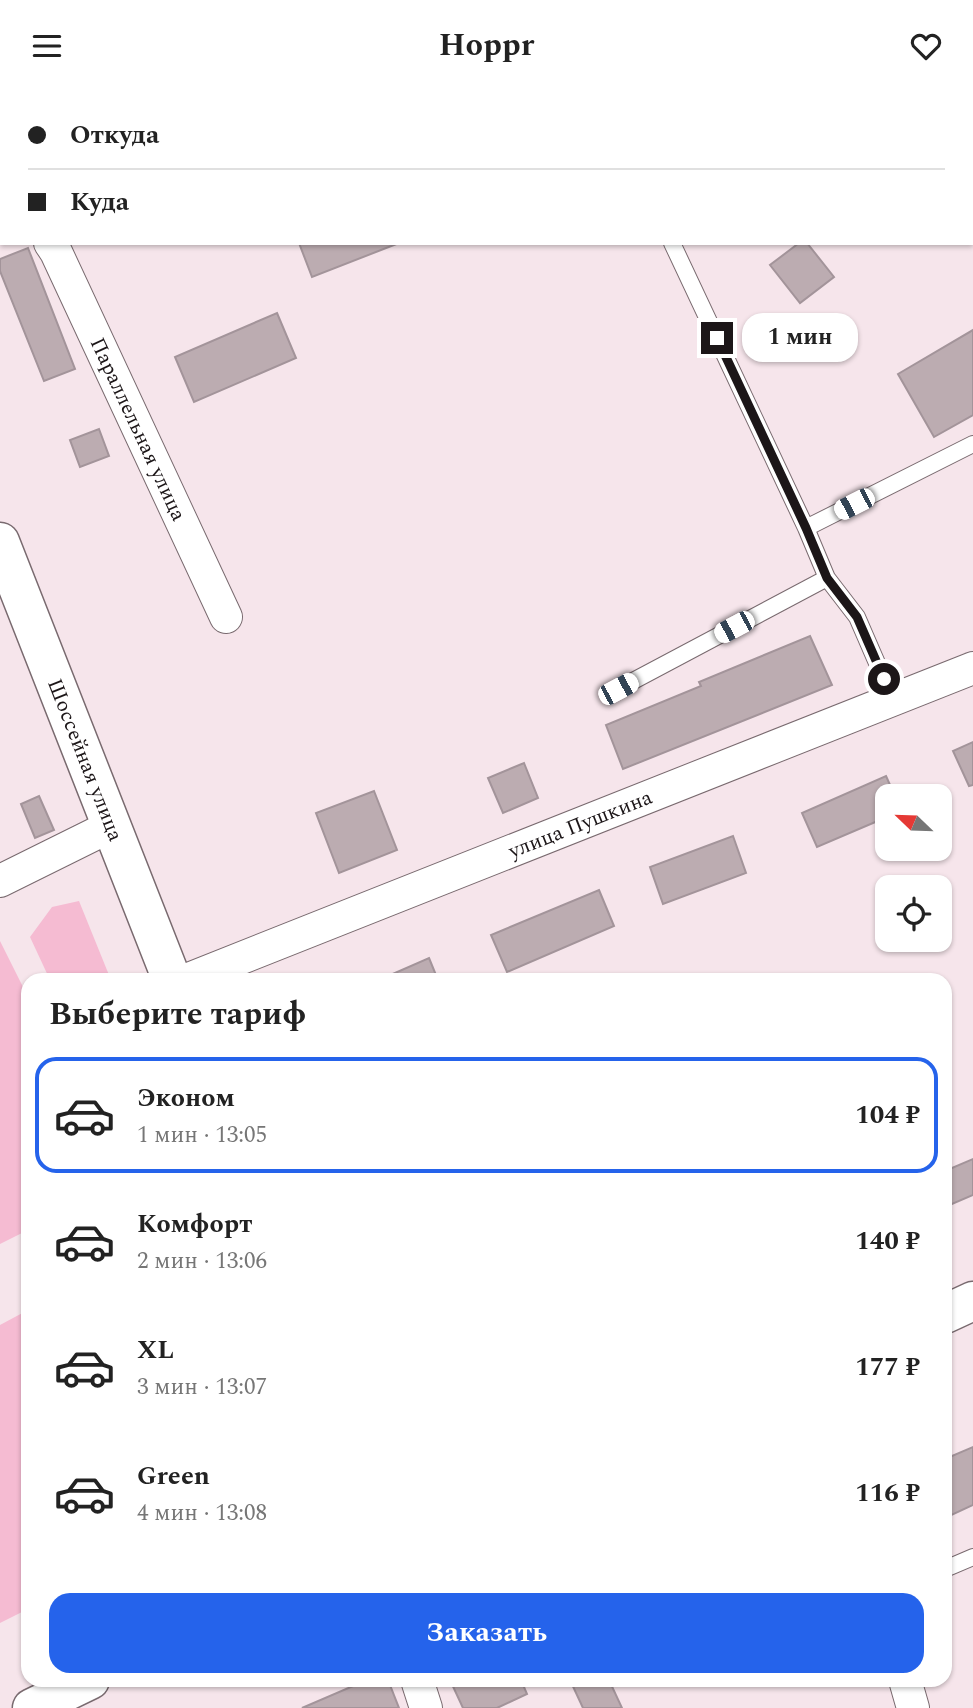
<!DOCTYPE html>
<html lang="ru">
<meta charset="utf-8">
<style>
body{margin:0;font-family:Spectral,serif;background:#f6f6f6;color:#222;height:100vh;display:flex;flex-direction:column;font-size:26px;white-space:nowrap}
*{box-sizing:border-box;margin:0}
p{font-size:23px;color:#767676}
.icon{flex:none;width:38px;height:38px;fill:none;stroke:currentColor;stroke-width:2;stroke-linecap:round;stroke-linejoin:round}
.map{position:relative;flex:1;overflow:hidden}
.details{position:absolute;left:21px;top:882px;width:931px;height:714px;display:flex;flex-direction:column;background:#fff;border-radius:21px;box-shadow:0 2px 5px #0004}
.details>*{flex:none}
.guide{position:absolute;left:0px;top:0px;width:973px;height:154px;box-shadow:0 2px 5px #0004;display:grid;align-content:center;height:154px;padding:0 28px;background:#fff}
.needle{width:46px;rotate:293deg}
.fabs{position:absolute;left:875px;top:693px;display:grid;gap:14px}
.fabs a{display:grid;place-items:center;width:77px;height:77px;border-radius:14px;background:#fff;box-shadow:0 2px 5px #0004;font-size:35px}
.end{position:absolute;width:32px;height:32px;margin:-16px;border:9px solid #1c1618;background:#fff;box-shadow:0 0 0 4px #fff}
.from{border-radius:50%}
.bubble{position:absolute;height:49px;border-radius:21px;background:#fff;box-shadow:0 2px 5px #0004;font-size:23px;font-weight:700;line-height:49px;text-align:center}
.car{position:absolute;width:21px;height:42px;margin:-21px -10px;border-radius:9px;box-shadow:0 0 5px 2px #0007;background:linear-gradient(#fff 24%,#345 0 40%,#fff 0 76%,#345 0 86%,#fff 0)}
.guide b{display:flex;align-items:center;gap:24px;height:66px;font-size:26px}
.guide b+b{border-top:2px solid #e0e0e0}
.guide i{width:18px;height:18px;background:#222}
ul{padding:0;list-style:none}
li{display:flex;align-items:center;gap:21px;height:116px;margin:0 14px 10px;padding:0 14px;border:4px solid transparent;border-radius:21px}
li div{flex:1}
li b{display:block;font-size:26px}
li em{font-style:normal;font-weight:700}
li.active{border-color:#2563eb}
li>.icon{width:63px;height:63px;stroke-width:1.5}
h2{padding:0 28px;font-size:32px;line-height:84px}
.action{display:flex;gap:14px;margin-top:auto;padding:14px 28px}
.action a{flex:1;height:80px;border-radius:21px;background:#2563eb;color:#fff;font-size:28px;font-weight:700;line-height:80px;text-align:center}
header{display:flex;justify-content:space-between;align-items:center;height:91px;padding:0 28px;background:#fff;font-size:32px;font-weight:700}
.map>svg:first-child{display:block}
</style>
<header><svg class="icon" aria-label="menu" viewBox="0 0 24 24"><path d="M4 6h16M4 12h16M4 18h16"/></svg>Hoppr<svg class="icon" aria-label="heart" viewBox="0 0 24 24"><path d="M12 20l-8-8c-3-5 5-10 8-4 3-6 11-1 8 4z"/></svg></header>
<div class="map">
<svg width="973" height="1617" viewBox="0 0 973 1617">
<rect width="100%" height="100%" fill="#f6e5eb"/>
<path fill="#f5bbd2" d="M79,810L111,889H50L30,846L52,816Z
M0,850L28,906V1139L0,1153Z
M28,1219V1518L0,1532V1234Z"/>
<path fill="#bcacb1" stroke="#a3949a" stroke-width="2" d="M942,0H973V15L971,16V2H942Z
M2,37V89L0,90V38Z
M299,152H399L312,186Z
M799,152H807L834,186L800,212L770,174Z
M28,157L75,278L44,290L0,180V168Z
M277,222L296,267L194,311L175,266Z
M973,239V324L934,346L898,283Z
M99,338L109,365L80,376L70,349Z
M810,545L832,594L623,678L606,634L701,595L699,591Z
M973,651V694L969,695L953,660Z
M524,672L538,707L503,722L488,687Z
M886,685L895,705H887V726L817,756L802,722Z
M374,700L397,759L339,782L316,722Z
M39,705L54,739L35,747L21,713Z
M733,745L746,782L663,813L650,776Z
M599,799L614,835L507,881L491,844Z
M429,867L438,889H379Z
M973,1068V1104L945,1116V1080Z
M973,1356V1414L945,1427V1368Z
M367,1589H388L399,1617H302Z
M450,1589H521L527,1603L497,1617H463Z
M570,1589H609L622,1617H583Z"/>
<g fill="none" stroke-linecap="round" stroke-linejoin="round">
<g stroke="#796a6f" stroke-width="18">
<path id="service" d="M672,152L806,437L827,487L857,526L893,609
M806,437L973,353
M618,598L827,487
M945,1478L973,1466"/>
</g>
<g stroke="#796a6f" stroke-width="34">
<g id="minor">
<path d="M0,125H2"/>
<path id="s1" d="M50,152L56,161L226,526"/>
<path d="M0,790L111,735"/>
<path id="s2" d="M186,889L973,577"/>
<path d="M417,1589L426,1617"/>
<path d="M905,1589L913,1617"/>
</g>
</g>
<g stroke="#796a6f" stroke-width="41">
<g id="tertiary">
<path id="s3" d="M0,451L172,889"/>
<path d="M945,1223L973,1210"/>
<path d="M32,1617L90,1589"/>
</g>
</g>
<use href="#service" stroke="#fff" stroke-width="16"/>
<use href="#minor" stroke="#fff" stroke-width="32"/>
<use href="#tertiary" stroke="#fff" stroke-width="38"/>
</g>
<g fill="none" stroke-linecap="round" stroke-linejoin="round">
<path stroke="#1c1618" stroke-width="9" d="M717,247L806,437L827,487L857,526L884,588"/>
</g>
<g text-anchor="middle" stroke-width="7" stroke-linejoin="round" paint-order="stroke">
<g font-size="21" fill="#1c1618" stroke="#f6e5eb">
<text dy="7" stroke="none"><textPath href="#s1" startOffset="206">Параллельная улица</textPath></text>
<text dy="7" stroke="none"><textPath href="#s3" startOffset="234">Шоссейная улица</textPath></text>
<text dy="7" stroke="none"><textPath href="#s2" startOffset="424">улица Пушкина</textPath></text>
</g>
</g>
</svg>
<div class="fabs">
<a><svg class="needle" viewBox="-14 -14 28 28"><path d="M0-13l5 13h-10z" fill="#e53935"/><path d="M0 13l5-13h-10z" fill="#767676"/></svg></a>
<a><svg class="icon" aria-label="locate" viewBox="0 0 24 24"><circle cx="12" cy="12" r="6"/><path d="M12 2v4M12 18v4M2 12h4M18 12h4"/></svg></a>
</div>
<i class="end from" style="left:884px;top:588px"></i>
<i class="end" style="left:717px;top:247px"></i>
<div class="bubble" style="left:742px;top:222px;width:116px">1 мин</div>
<i class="car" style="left:854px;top:413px;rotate:243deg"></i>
<i class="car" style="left:734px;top:536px;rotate:242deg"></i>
<i class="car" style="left:618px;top:598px;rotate:62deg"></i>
<div class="guide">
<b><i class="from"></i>Откуда</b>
<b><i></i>Куда</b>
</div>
<section class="details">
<h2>Выберите тариф</h2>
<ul>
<li class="active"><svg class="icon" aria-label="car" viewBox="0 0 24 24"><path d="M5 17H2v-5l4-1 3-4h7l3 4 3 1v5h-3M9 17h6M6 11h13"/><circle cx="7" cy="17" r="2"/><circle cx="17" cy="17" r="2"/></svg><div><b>Эконом</b><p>1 мин · 13:05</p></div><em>104 ₽</em></li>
<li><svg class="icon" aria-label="car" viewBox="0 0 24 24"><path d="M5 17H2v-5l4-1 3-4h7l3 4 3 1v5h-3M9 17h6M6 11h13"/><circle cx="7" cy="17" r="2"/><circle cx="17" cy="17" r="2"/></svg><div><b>Комфорт</b><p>2 мин · 13:06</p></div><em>140 ₽</em></li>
<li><svg class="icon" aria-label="car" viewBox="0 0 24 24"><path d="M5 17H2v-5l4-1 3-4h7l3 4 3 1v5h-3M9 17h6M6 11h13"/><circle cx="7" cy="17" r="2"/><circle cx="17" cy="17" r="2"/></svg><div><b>XL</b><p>3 мин · 13:07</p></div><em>177 ₽</em></li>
<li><svg class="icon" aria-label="car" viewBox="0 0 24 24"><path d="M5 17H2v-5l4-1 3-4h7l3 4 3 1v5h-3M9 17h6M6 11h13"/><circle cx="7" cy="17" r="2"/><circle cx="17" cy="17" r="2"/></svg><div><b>Green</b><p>4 мин · 13:08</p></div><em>116 ₽</em></li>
</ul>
<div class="action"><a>Заказать</a></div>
</section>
</div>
